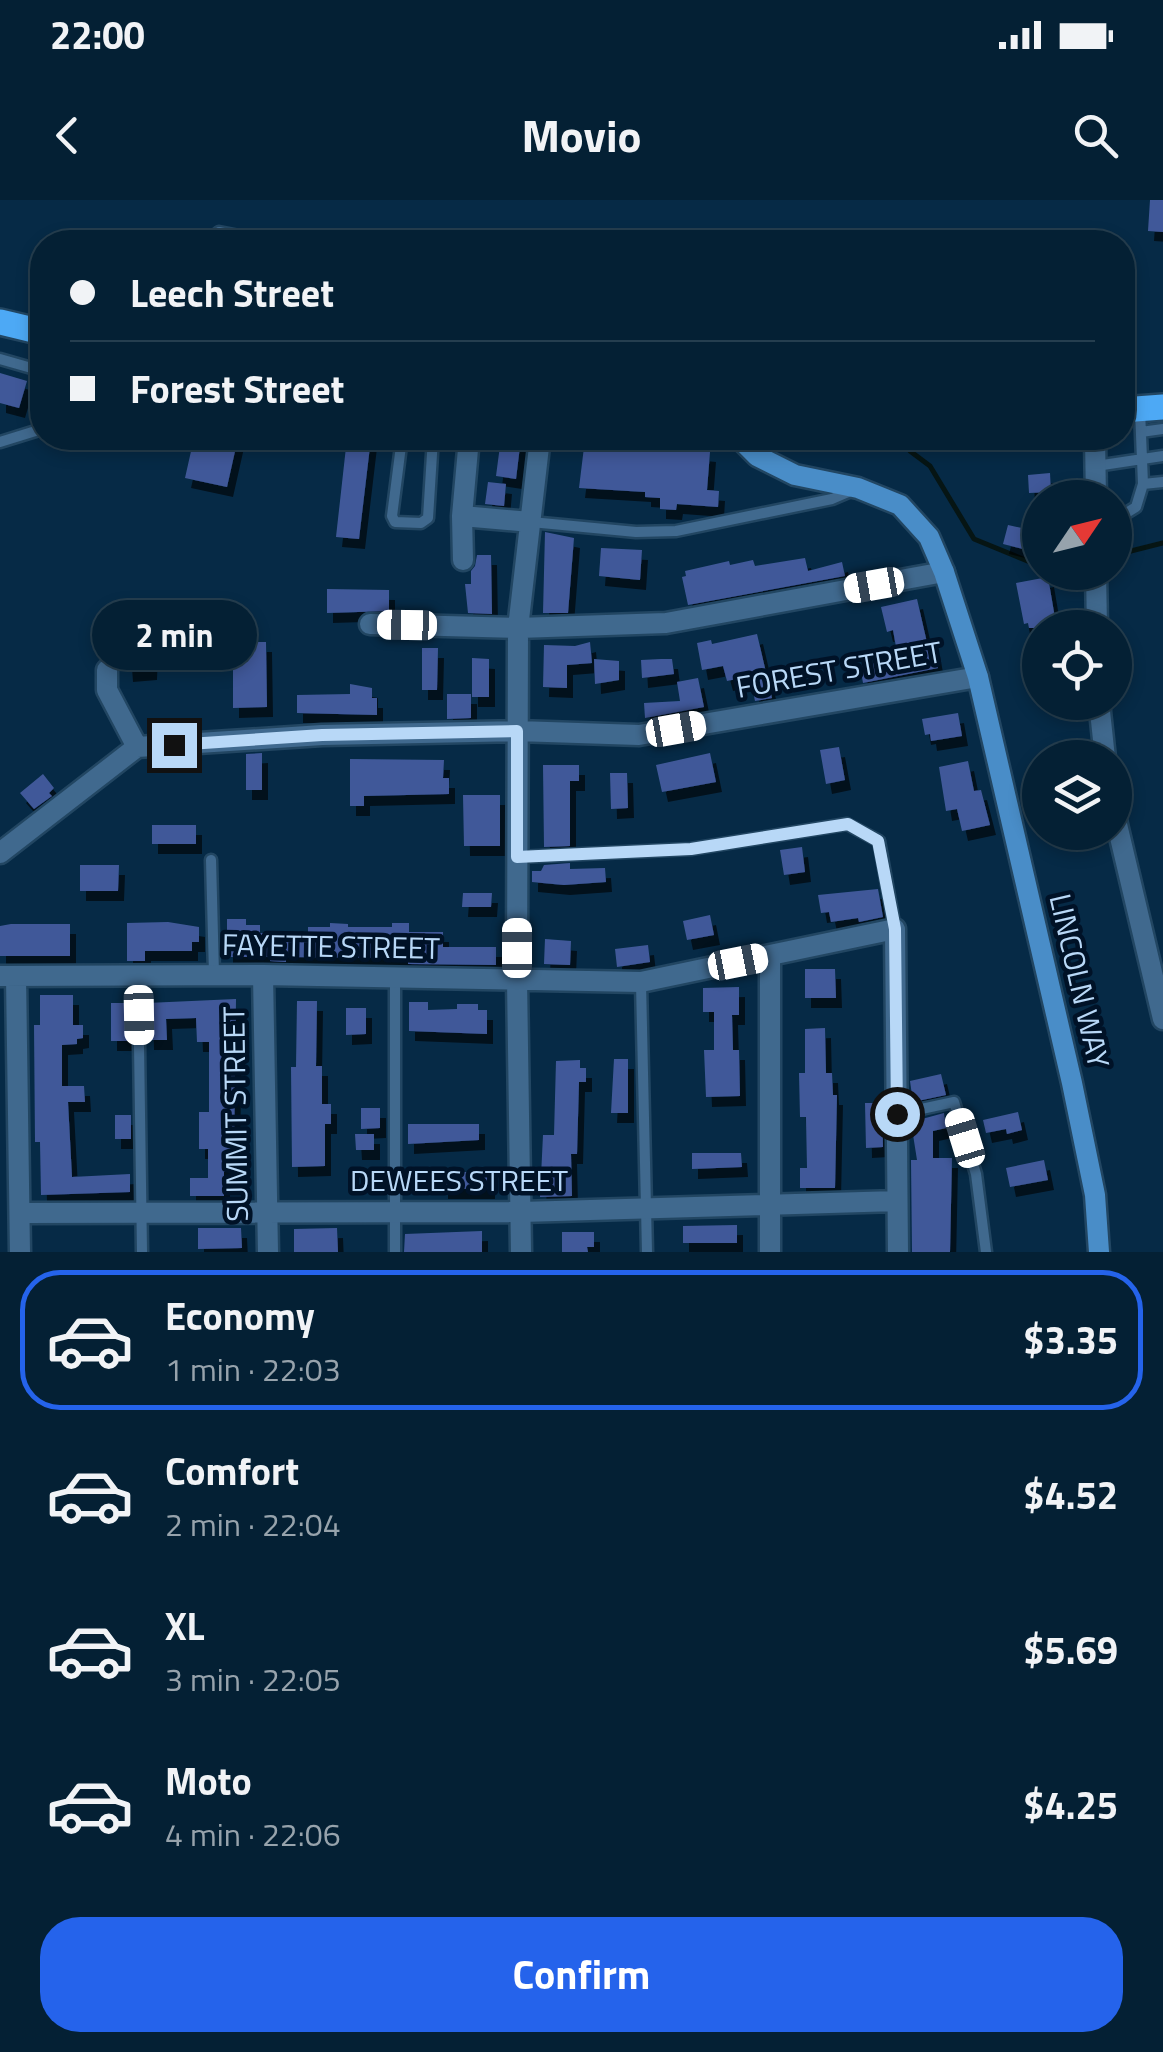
<!DOCTYPE html>
<meta charset="utf-8">
<style>
body{margin:0;font-family:"Titillium Web",sans-serif;background:#122d40;color:#f1f3f6;height:100vh;display:flex;flex-direction:column;font-size:38px;white-space:nowrap}
*{box-sizing:border-box;margin:0}
p{font-size:32px;color:#97a3ac}
.icon{flex:none;width:55px;height:55px;fill:none;stroke:currentColor;stroke-width:2;stroke-linecap:round;stroke-linejoin:round}
.map{position:relative;height:1052px;overflow:hidden}
.side{display:flex;flex-direction:column;background:#042034;flex:1}
.side>*{flex:none}
.guide{position:absolute;left:30px;top:30px;width:1105px;height:220px;border-radius:40px;box-shadow:0 5px 15px #0003,0 0 0 2px #253e4f;display:grid;align-content:center;height:220px;padding:0 40px;background:#042034}
.needle{width:65px;rotate:55deg}
.tools{position:absolute;left:1022px;top:280px;display:grid;gap:20px}
.tools a{display:grid;place-items:center;width:110px;height:110px;border-radius:50%;background:#042034;box-shadow:0 5px 15px #0003,0 0 0 2px #253e4f;font-size:50px}
.end{position:absolute;width:45px;height:45px;margin:-22px;border:12px solid #b8d8f7;background:#111;box-shadow:0 0 0 5px #111}
.from{border-radius:50%}
.bubble{position:absolute;height:70px;border-radius:35px;background:#042034;box-shadow:0 5px 15px #0003,0 0 0 2px #253e4f;font-size:32px;font-weight:700;line-height:70px;text-align:center}
.car{position:absolute;width:30px;height:60px;margin:-30px -15px;border-radius:12px;box-shadow:0 0 8px 2px #0007;background:linear-gradient(#fff 24%,#345 0 40%,#fff 0 76%,#345 0 86%,#fff 0)}
.guide b{display:flex;align-items:center;gap:35px;height:95px;font-size:38px}
.guide b+b{border-top:2px solid #253e4f}
.guide i{width:25px;height:25px;background:#f1f3f6}
ul{padding:18px 0 0;list-style:none}
li{display:flex;align-items:center;gap:30px;height:140px;margin:0 20px 15px;padding:0 20px;border:5px solid transparent;border-radius:40px}
li div{flex:1}
li b{display:block;font-size:38px}
li em{font-style:normal;font-weight:700}
li.on{border-color:#2563eb}
li>.icon{width:90px;height:90px;stroke-width:1.5}
.action{display:flex;gap:20px;margin-top:auto;padding:20px 40px}
.action a{flex:1;height:115px;border-radius:40px;background:#2563eb;color:#fff;font-size:40px;font-weight:700;line-height:115px;text-align:center}
.status{display:flex;justify-content:space-between;align-items:center;height:70px;padding:0 50px;background:#042034;direction:ltr}
.status svg{height:28px;fill:currentColor}
header{display:flex;justify-content:space-between;align-items:center;height:130px;padding:0 40px;background:#042034;font-size:45px;font-weight:700}
.map>svg:first-child{display:block}
</style>
<div class="status"><b>22:00</b><svg viewBox="0 0 49 12"><path d="M0 12V9h3v3zM5 12V6h3v6zM10 12V3h3v9zM15 12V0h3v12zM26 1h20v11H26zM47 4h2v5h-2z"/></svg></div>
<header><svg class="icon" aria-label="back" viewBox="0 0 24 24"><path d="M15 5l-7 7 7 7"/></svg>Movio<svg class="icon" aria-label="search" viewBox="0 0 24 24"><circle cx="10" cy="10" r="6"/><path d="M15 15l6 6"/></svg></header>
<div class="map">
<svg width="1163" height="1052" viewBox="0 0 1163 1052">
<defs>
<filter id="shadow"><feDropShadow dx="6" dy="10" stdDeviation="0" flood-color="#0009"/></filter>
</defs>
<rect width="100%" height="100%" fill="#062a46"/>
<g fill="none" stroke-linecap="round" stroke-linejoin="round">
<path stroke="#061514" stroke-width="5" d="M910,251L930,266L974,339L1040,366
M1115,355L1163,343"/>
</g>
<path fill="#405999" filter="url(#shadow)" d="M1150,0H1163V32L1148,31Z
M0,173L27,181L19,208L0,203Z
M194,238H238L227,287L185,278Z
M347,238H371L359,339L336,337Z
M501,238H521L516,279L496,276Z
M585,239L710,252L707,290L719,291L718,307L677,304L676,310L660,309V298L645,297V292L579,288Z
M1050,273L1051,292L1029,293L1028,275Z
M488,282L506,284L504,306L485,304Z
M1008,325L1036,331L1031,351L1003,344Z
M545,332L574,338L568,413H543Z
M601,348L642,350L640,380L599,376Z
M477,355H491L492,414L468,413L465,384H471V371L475,366Z
M805,358L808,371L842,362L845,376L688,405L682,377L686,376L685,371L729,361L730,365L753,360L755,366Z
M1048,377L1055,418L1051,419L1052,428H1029L1028,423L1024,424L1016,383Z
M327,389L389,390V411L327,413Z
M917,399L928,447L934,446L938,468L863,483L860,466L898,458L893,430L887,432L881,407Z
M157,403H201V423H157Z
M757,434L772,498L755,501L750,476L727,481L723,466L702,470L697,443L711,440L712,444Z
M246,442H266L267,507L233,508V451H246Z
M590,442L592,463L567,465V488L543,487L544,445L575,446Z
M152,443L151,470L127,472L125,444Z
M422,448H438L437,490H422Z
M472,458L489,459V497H472Z
M594,459L619,461V480L595,484Z
M661,459H672L674,474L642,478L641,460Z
M698,478L704,507L645,518L644,503L680,501L677,482Z
M350,484L372,488V498H377V515L297,513V495L350,494Z
M447,494H471V518L447,519Z
M958,513L962,536L931,541L930,534L925,535L922,519Z
M839,547L845,580L826,584L820,550Z
M262,553V590H246V554Z
M710,553L716,582L662,592L656,565Z
M350,559L444,560L443,578H449V594L364,596V606H350Z
M968,561L974,591L981,590L990,625L962,631L957,609L946,611L939,567Z
M543,565H579V581H570V646L544,647Z
M610,573H627L628,608L611,609Z
M43,574L54,588L49,593L52,596L34,609L20,593Z
M463,595H500V646H464Z
M152,625H196V644H152Z
M802,647L805,672L784,675L780,650Z
M570,663V669L605,668L606,682L564,685L532,682V671H541L544,665Z
M80,665H119L118,691H80Z
M878,689L883,717L859,722L858,718L831,722L829,712L821,713L818,695Z
M463,693H492L491,707H462Z
M710,715L714,735L687,740L683,721Z
M227,719H246V725H260V733H308V727H330V723L348,724V727H392V723H409V732H443V747H496V765L408,764V761H392V758L286,757V762L270,761V757H227Z
M168,722L199,727V742H192V751H145V761H127V723Z
M11,724H70V756H0V726Z
M545,739L571,741L570,765L544,764Z
M648,745L650,762L617,767L615,749Z
M805,769H835L836,798H805Z
M739,787V815H732L733,850H739L740,896L706,897L704,850H714V812H703V788Z
M40,795H73V825H83V838L77,839V844L62,845V886H84L85,902H68L72,977L130,974V992L41,995L40,942H35L34,825H40Z
M236,799L234,954H237L238,972H224V996H190V978H208V949H199V912H209V842H197L196,818L166,819L167,840H148L147,803Z
M297,801H317L316,866H322V904H331V924H325V966L292,967L291,867H296Z
M409,802H428V810L457,809V804H478V810H487V834L409,831Z
M111,803H130V841H111Z
M346,808H366V834L346,835Z
M825,828L826,873H832L833,895H837L835,988H800V968H807L806,917H800L799,873H805V829Z
M614,859H628V913H611Z
M580,860V868H586V882H579L577,954H571L572,996L540,997L543,935H554L556,861Z
M941,874L946,895L913,902L910,881Z
M865,903H882L883,947L866,948Z
M361,908H380V928L361,929Z
M1018,912L1022,930L1007,934L1006,929L986,933L983,920Z
M944,913L946,928L933,931V958H952L950,1052H912L911,960H917L911,922Z
M115,915H131V939H115Z
M408,924H479V940L408,944Z
M355,934H374V950H356Z
M692,953H741L742,967L692,969Z
M1044,960L1048,980L1010,987L1006,968Z
M442,972H489V989H442Z
M737,1025V1043H683V1026Z
M198,1028H241L242,1048L198,1049Z
M337,1028L338,1052H294V1029Z
M482,1031V1052H404L405,1034Z
M562,1032H594V1047H587L588,1052H562Z"/>
<g fill="none" stroke-linecap="round" stroke-linejoin="round">
<g stroke="#224662" stroke-width="15">
<path id="lane" d="M207,42L219,32L269,42
M0,159L42,171
M1140,210L1143,284L1163,282
M1141,232L1163,229
M402,238L392,316L395,322L421,323L428,318L433,238
M0,242L42,229
M1096,266L1163,256
M1115,320L1136,307L1143,284
M531,322L636,332L676,331L832,299L853,290
M518,657L691,649L847,624L879,641L895,729
M211,660L214,774
M138,775L142,1052
M395,778V1052
M641,783L647,1052
M898,914L954,902L976,974L986,1052"/>
</g>
<g stroke="#224662" stroke-width="25">
<path id="street" d="M1095,238L1096,298
M462,316L530,322
M463,360L462,316L469,238
M1096,372L1097,428
M370,424L518,428L666,423L944,372
M107,470V490L137,547
M1099,502L1105,558
M137,547L322,535L517,531L639,535L978,477
M1115,616L1163,819
M0,653L137,547
M770,756V1052
M263,775L268,1052
M0,776L263,775L641,782L895,729L898,1052
M16,776L20,1052
M21,1013L521,1012L897,1001
M521,1052L517,779L518,428L540,238"/>
</g>
<g stroke="#224662" stroke-width="25">
<path id="secondary" d="M739,238L757,256L795,275L858,288L900,305L929,337L944,372L978,477L1072,883L1095,995L1099,1052"/>
</g>
<g stroke="#224662" stroke-width="30">
<path id="primary" d="M0,122L42,132
M1122,210L1163,207"/>
</g>
<use href="#lane" stroke="#40698e" stroke-width="10"/>
<use href="#street" stroke="#40698e" stroke-width="20"/>
<use href="#secondary" stroke="#498dc8" stroke-width="20"/>
<use href="#primary" stroke="#4da9f5" stroke-width="25"/>
</g>
<g fill="none" stroke-linecap="round" stroke-linejoin="round">
<path stroke="#b8d8f7" stroke-width="12" d="M174,545L322,535L517,531V657L691,649L848,624L878,641L895,729L897,914"/>
</g>
<g text-anchor="middle" stroke-width="9" stroke-linejoin="round" paint-order="stroke">
<g font-size="30" fill="#b8d8f7" stroke="#001227">
<text transform="translate(839 470) rotate(-10)" y="10">FOREST STREET</text>
<text transform="translate(331 747) rotate(1)" y="10">FAYETTE STREET</text>
<text transform="translate(1079 781) rotate(77)" y="10">LINCOLN WAY</text>
<text transform="translate(236 914) rotate(-91)" y="10">SUMMIT STREET</text>
<text x="459" y="991">DEWEES STREET</text>
</g>
</g>
</svg>
<div class="tools">
<a><svg class="needle" viewBox="-14 -14 28 28"><path d="M0-13l5 13h-10z" fill="#e53935"/><path d="M0 13l5-13h-10z" fill="#97a3ac"/></svg></a>
<a><svg class="icon" aria-label="locate" viewBox="0 0 24 24"><circle cx="12" cy="12" r="6"/><path d="M12 2v4M12 18v4M2 12h4M18 12h4"/></svg></a>
<a><svg class="icon" aria-label="layers" viewBox="0 0 24 24"><path d="M12 4l9 5-9 5-9-5zM3 14l9 5 9-5"/></svg></a>
</div>
<i class="end from" style="left:897px;top:914px"></i>
<i class="end" style="left:174px;top:545px"></i>
<div class="bubble" style="left:92px;top:400px;width:165px">2 min</div>
<i class="car" style="left:874px;top:385px;rotate:260deg"></i>
<i class="car" style="left:407px;top:425px;rotate:271deg"></i>
<i class="car" style="left:676px;top:529px;rotate:80deg"></i>
<i class="car" style="left:517px;top:748px;rotate:0deg"></i>
<i class="car" style="left:738px;top:762px;rotate:79deg"></i>
<i class="car" style="left:139px;top:815px;rotate:179deg"></i>
<i class="car" style="left:965px;top:938px;rotate:343deg"></i>
<div class="guide">
<b><i class="from"></i>Leech Street</b>
<b><i></i>Forest Street</b>
</div>
</div>
<section class="side">
<ul>
<li class="on"><svg class="icon" aria-label="car" viewBox="0 0 24 24"><path d="M5 17H2v-5l4-1 3-4h7l3 4 3 1v5h-3M9 17h6M6 11h13"/><circle cx="7" cy="17" r="2"/><circle cx="17" cy="17" r="2"/></svg><div><b>Economy</b><p>1 min · 22:03</p></div><em>$3.35</em></li>
<li><svg class="icon" aria-label="car" viewBox="0 0 24 24"><path d="M5 17H2v-5l4-1 3-4h7l3 4 3 1v5h-3M9 17h6M6 11h13"/><circle cx="7" cy="17" r="2"/><circle cx="17" cy="17" r="2"/></svg><div><b>Comfort</b><p>2 min · 22:04</p></div><em>$4.52</em></li>
<li><svg class="icon" aria-label="car" viewBox="0 0 24 24"><path d="M5 17H2v-5l4-1 3-4h7l3 4 3 1v5h-3M9 17h6M6 11h13"/><circle cx="7" cy="17" r="2"/><circle cx="17" cy="17" r="2"/></svg><div><b>XL</b><p>3 min · 22:05</p></div><em>$5.69</em></li>
<li><svg class="icon" aria-label="car" viewBox="0 0 24 24"><path d="M5 17H2v-5l4-1 3-4h7l3 4 3 1v5h-3M9 17h6M6 11h13"/><circle cx="7" cy="17" r="2"/><circle cx="17" cy="17" r="2"/></svg><div><b>Moto</b><p>4 min · 22:06</p></div><em>$4.25</em></li>
</ul>
<div class="action"><a>Confirm</a></div>
</section>
